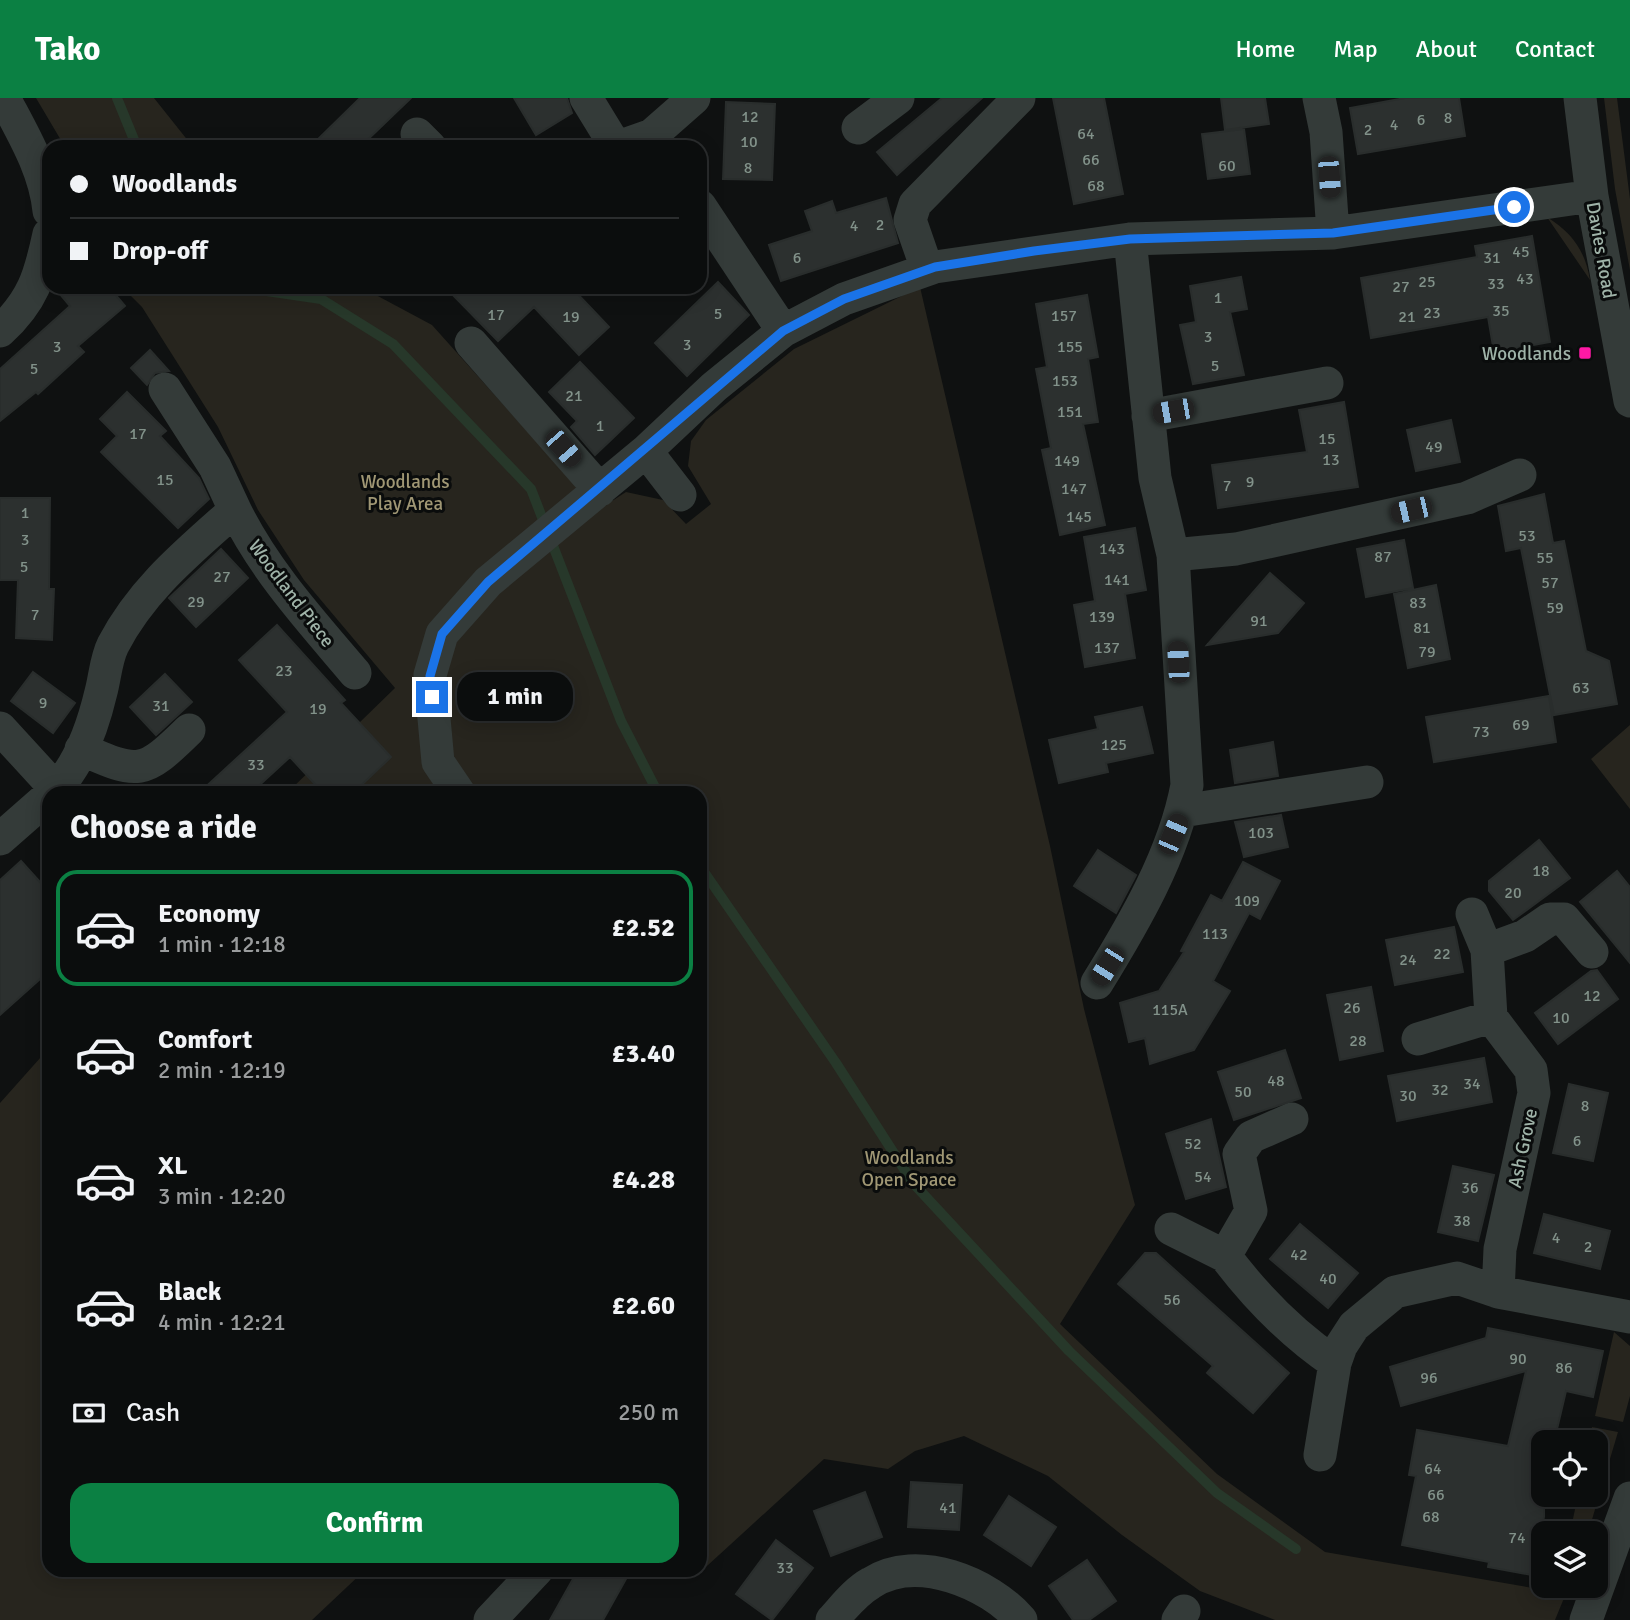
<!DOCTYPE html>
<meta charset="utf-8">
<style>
body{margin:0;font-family:Signika,sans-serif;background:#141616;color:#f1f3f6;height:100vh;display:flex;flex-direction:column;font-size:26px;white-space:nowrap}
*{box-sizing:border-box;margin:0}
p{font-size:23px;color:#9a9c9d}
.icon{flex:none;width:38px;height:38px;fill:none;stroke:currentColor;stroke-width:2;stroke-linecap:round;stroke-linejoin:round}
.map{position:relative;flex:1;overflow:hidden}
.side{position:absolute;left:42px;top:688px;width:665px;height:791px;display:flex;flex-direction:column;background:#0b0d0d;border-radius:21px;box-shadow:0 4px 18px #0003,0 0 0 2px #2b2d2e}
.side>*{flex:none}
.banner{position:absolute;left:42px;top:42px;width:665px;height:154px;border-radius:21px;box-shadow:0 4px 18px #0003,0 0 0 2px #2b2d2e;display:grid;align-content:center;height:154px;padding:0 28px;background:#0b0d0d}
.fabs{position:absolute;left:1531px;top:1332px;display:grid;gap:14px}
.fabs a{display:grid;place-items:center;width:77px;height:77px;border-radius:14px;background:#0b0d0d;box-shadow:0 4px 18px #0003,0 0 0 2px #2b2d2e;font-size:35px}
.end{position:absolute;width:32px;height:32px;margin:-16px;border:9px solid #1a73e8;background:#fff;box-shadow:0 0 0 4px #fff}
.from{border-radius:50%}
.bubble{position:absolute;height:49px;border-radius:21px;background:#0b0d0d;box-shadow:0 4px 18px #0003,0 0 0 2px #2b2d2e;font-size:23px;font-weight:800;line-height:49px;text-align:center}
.car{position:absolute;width:21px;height:42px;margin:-21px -10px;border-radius:9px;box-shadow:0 0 5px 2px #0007;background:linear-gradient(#222 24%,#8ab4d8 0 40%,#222 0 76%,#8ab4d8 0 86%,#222 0)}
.banner b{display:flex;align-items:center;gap:24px;height:66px;font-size:26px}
.banner b+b{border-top:2px solid #2b2d2e}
.banner i{width:18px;height:18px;background:#f1f3f6}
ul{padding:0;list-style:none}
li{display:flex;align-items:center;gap:21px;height:116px;margin:0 14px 10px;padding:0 14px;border:4px solid transparent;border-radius:21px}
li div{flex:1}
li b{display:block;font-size:26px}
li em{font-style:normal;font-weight:800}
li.current{border-color:#0b8043}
li>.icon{width:63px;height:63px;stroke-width:1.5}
h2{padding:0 28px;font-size:32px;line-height:84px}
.pay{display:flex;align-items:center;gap:18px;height:77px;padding:0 28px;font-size:26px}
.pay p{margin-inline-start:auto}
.action{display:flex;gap:14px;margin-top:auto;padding:14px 28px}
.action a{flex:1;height:80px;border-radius:21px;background:#0b8043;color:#fff;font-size:28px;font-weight:800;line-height:80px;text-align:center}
header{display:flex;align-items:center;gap:42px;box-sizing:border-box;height:98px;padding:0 35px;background:#0b8043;color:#fff}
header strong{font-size:33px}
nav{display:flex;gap:38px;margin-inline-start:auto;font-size:24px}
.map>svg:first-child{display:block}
</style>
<header>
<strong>Tako</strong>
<nav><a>Home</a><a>Map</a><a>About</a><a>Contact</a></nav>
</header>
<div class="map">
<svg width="1630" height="1522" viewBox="0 0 1630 1522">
<rect width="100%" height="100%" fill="#0f1111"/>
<path fill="#27251e" d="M36,0H154L193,49H65Z
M1604,0H1617L1630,101V172L1615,91Z
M1547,119C1572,135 1585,152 1590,182Z
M122,189H361L432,227L598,412L626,394L663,402L686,426L711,406L688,368L691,343L706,322L794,251L920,189L1050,748L1084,911L1135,1107L1060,1226L1217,1376L1325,1454L1556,1494L1559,1488H1569L1555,1522H1275L1200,1493L1122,1437L1048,1378L964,1338L915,1353L888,1371L824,1361L696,1478L681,1472H700V695H287L395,590L304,482L258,412L218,329L142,209Z
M1630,627V711L1591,661Z
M49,950V1472H365L312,1522H0V1005Z
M1614,1234L1630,1248V1298L1623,1324L1595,1318Z
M1592,1329L1618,1334L1588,1435H1570L1578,1397L1596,1396V1344H1589Z"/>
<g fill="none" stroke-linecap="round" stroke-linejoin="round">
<path stroke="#27382a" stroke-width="10" d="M117,0L137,49
M240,189L321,201L393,246L531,391L621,623L658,695
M700,768L836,965L913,1085L1069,1253L1217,1395L1296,1451"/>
</g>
<path fill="#2c302f" stroke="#292d2c" stroke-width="2" d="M360,0H411L360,49H310Z
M514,0H567L572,15L536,37Z
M942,0H982L897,77L877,54Z
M1053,0H1104L1123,96L1074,106Z
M1221,0H1265L1269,26L1225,32Z
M1405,0H1459L1465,38L1358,56L1350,10Z
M726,4L775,6L772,82L723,81Z
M1244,31L1250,76L1208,81L1202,36Z
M886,100L898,145L781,183L769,147L812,133L805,113L832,103L836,115Z
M1532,138L1550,244L1494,254L1488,219L1371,240L1361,180L1477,159L1475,148Z
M1241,179L1247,211L1230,214L1244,277L1193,286L1180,227L1196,224L1190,188Z
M718,184L749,217L687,278L655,245Z
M54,189H109L125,208L78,248L84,254L38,296L36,294L0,323V271L70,208Z
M445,189H571L609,229L579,257L534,209L498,243Z
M1087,197L1098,259L1088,261L1098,324L1083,326L1105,427L1060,437L1042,352L1051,350L1036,271L1047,269L1036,206Z
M150,252L169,273L155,275L147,287L131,270Z
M580,264L634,320L595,357L571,329L577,323L549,294Z
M127,294L166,333L160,338L199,380L209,401L178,430L101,354L117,338L100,321Z
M1344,304L1358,389L1218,410L1212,367L1307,354L1299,312Z
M1451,322L1460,364L1416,373L1407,332Z
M1544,396L1553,445L1564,443L1586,553L1609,563L1617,606L1554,617L1521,450L1506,453L1498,408Z
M0,400H50L49,491H54L52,542L16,540L18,482H0Z
M1135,430L1146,492L1125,496L1135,560L1085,569L1074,507L1095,503L1084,439Z
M1404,442L1413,490L1366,499L1357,451Z
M221,451L248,480L196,529L169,500Z
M1270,475L1304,505L1278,535L1207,547Z
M1436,487L1450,561L1408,570L1394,496Z
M277,527L345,602L341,605L391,659L353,695H323L290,659L251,695H199L287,614L239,562Z
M33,574L75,605L53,635L11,603Z
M165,576L192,604L156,637L130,609Z
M1549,598L1556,644L1434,664L1426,619Z
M1142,609L1153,655L1106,665L1108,674L1059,685L1049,642L1098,631L1095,619Z
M1273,644L1278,678L1235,685L1230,652Z
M1281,717L1288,749L1244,759L1235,724Z
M1539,742L1570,780L1513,822L1489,793V783Z
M1098,752L1136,777L1116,815L1074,788Z
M21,763L49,794V873L0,917V782Z
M1243,764L1280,783L1260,821L1249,815L1213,883L1230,893L1194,952L1150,966L1145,940L1129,944L1120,905L1159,893L1184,854L1181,853L1211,797L1222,803Z
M1617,773L1630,789V865L1580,804Z
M1454,829L1463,874L1395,887L1386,842Z
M1597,872L1618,901L1558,946L1535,915L1591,873Z
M1371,889L1383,953L1340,962L1327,897Z
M1285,952L1301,1000L1234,1022L1218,974Z
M1484,960L1492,1004L1397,1023L1388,978Z
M1569,986L1608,995L1593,1063L1553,1055Z
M1211,1021L1226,1089L1186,1101L1166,1036Z
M1453,1068L1494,1077L1478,1143L1438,1134Z
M1544,1116L1610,1133L1600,1171L1534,1155Z
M1300,1126L1358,1175L1328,1210L1270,1161Z
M1145,1155H1156L1289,1275L1253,1315L1207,1275L1213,1268L1118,1186Z
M1488,1230L1603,1253L1593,1299L1566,1293L1554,1344H1544V1419L1532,1477L1488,1469L1489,1464L1402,1447L1416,1378L1409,1377L1417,1332L1508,1348L1526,1273L1401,1308L1390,1269L1486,1240Z
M911,1384L962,1387L959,1432L908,1429Z
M865,1394L882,1439L831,1458L814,1413Z
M1009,1398L1056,1429L1031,1468L984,1437Z
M776,1442L813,1470L772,1522L736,1496Z
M1087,1462L1116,1503L1089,1522H1073L1049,1488Z
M578,1472H631L603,1522H550Z"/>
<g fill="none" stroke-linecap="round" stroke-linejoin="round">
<path stroke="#343b39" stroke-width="33" d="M4,0C23,36 45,72 49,113
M586,0L616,49
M1319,0L1326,34L1333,135
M1580,0L1592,98L1630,303
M858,30L898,0
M417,36L430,49
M618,49L652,37L694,0
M700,108L783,233
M927,171L910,122L915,106L1019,0
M0,233C33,203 40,178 49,136
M471,245L600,392
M165,291L215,369L235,412
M1148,318L1327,285
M680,397L646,353L714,289L783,233L844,201L935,169L1130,141L1333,135L1592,98
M1173,457L1236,451L1467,400L1520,377
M0,630L56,691
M81,651C139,677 143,677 189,632
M52,695C78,670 93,628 101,594C105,579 106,561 113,547C142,491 188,454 235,412C265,473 311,523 355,575
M459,695L438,664L430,577L442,536L488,484L646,353
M1182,713L1367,684
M0,741L49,698
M1472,816L1487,852L1491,919L1531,972L1534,995L1500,1151L1498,1194
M1487,852L1525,838L1550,821H1564L1592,854
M1097,885C1134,825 1174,757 1187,687L1173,457L1155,380L1130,141
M1418,941L1491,919
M1292,1021L1251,1039L1239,1056L1251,1113L1225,1158C1256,1199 1292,1236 1335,1265
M1171,1131L1225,1158
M1320,1357L1335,1265L1341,1248L1354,1228L1395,1194L1457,1180L1498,1194L1630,1219
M490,1522L537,1472
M832,1522C844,1509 855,1494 871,1485C917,1455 989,1485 1021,1522
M1178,1522L1184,1513
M1586,1522L1630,1400"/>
</g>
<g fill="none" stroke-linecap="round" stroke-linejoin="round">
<path stroke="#1a73e8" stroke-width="9" d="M432,599L430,578L442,536L488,484L783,233L844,201L935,169L1034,153L1130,141L1333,135L1514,109"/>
</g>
<rect fill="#ff19a5" stroke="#0a0c0c" stroke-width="2.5" x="1578" y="248" width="14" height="14" rx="3.5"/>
<g text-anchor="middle" stroke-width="6" stroke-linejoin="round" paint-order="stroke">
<g font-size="16" fill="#82928a">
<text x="750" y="24">12</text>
<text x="1448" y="25">8</text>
<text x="1421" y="27">6</text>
<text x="1394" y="32">4</text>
<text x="1368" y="37">2</text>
<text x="1086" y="41">64</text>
<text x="749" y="49">10</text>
<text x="1091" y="67">66</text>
<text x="1227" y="73">60</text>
<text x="748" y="75">8</text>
<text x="1096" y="93">68</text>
<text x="880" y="132">2</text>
<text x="854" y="133">4</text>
<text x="1521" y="159">45</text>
<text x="797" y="165">6</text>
<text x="1492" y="165">31</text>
<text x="1525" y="186">43</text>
<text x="1427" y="189">25</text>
<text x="1496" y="191">33</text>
<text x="1401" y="194">27</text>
<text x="1218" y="205">1</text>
<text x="1501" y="218">35</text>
<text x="1432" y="220">23</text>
<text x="718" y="221">5</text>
<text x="496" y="222">17</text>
<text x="1064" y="223">157</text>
<text x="571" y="224">19</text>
<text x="1407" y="224">21</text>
<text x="1208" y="244">3</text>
<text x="687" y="252">3</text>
<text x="57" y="254">3</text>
<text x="1070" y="254">155</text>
<text x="1215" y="273">5</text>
<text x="34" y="276">5</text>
<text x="1065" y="288">153</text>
<text x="574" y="303">21</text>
<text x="1070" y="319">151</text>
<text x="600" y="333">1</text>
<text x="138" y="341">17</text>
<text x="1327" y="346">15</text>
<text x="1434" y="354">49</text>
<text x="1331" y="367">13</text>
<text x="1067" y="368">149</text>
<text x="165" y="387">15</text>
<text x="1250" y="389">9</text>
<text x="1227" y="393">7</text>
<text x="1074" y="396">147</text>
<text x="25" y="420">1</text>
<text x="1079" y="424">145</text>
<text x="1527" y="443">53</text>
<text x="25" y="447">3</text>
<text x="1112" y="456">143</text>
<text x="1383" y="464">87</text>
<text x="1545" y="465">55</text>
<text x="24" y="474">5</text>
<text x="222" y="484">27</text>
<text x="1117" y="487">141</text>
<text x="1550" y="490">57</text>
<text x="196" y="509">29</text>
<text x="1418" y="510">83</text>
<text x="1555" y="515">59</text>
<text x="35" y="522">7</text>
<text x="1102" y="524">139</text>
<text x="1259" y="528">91</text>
<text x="1422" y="535">81</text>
<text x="1107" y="555">137</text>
<text x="1427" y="559">79</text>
<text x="284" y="578">23</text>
<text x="1581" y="595">63</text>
<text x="43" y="610">9</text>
<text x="161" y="613">31</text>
<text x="318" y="616">19</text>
<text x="1521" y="632">69</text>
<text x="1481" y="639">73</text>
<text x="1114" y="652">125</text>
<text x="256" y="672">33</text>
<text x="1261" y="740">103</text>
<text x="1541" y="778">18</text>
<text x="1513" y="800">20</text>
<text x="1247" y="808">109</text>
<text x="1215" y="841">113</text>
<text x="1442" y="861">22</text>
<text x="1408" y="867">24</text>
<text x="1592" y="903">12</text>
<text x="1352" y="915">26</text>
<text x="1170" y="917">115A</text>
<text x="1561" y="925">10</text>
<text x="1358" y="948">28</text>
<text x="1276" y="988">48</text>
<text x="1472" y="991">34</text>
<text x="1440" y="997">32</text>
<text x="1243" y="999">50</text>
<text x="1408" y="1003">30</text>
<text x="1585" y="1013">8</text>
<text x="1577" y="1048">6</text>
<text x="1193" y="1051">52</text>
<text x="1203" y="1084">54</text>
<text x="1470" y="1095">36</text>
<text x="1462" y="1128">38</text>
<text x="1556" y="1145">4</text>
<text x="1588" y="1154">2</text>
<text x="1299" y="1162">42</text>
<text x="1328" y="1186">40</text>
<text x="1172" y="1207">56</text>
<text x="1518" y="1266">90</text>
<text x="1564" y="1275">86</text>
<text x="1429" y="1285">96</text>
<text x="1433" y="1376">64</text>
<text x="1436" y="1402">66</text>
<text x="948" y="1415">41</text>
<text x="1431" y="1424">68</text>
<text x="1517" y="1445">74</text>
<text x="785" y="1475">33</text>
</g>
<g font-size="19" fill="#9fb3a8" stroke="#0a0c0c">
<text transform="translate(1602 152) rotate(80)" y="7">Davies Road</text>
<text transform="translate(292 495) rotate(53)" y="7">Woodland Piece</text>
<text transform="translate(1522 1050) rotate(-78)" y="7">Ash Grove</text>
</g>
<g font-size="19" fill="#9fb3a8" stroke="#0a0c0c" text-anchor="end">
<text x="1571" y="262">Woodlands</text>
</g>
<g font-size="19" fill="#a09774" stroke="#0a0c0c">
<text x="405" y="390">Woodlands<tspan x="405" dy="22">Play Area</tspan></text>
<text x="909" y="1066">Woodlands<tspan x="909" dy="22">Open Space</tspan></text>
</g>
</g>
</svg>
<div class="fabs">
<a><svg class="icon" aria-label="locate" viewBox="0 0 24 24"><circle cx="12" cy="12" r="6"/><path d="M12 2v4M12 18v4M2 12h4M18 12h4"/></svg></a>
<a><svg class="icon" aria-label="layers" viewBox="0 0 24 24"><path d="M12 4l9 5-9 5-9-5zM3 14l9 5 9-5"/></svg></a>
</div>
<i class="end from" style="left:1514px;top:109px"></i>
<i class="end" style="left:432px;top:599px"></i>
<div class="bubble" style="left:457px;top:574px;width:116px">1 min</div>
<i class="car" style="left:1329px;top:79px;rotate:176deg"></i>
<i class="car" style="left:1173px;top:313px;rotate:260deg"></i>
<i class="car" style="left:563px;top:350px;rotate:139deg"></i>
<i class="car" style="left:1411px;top:412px;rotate:257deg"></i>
<i class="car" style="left:1178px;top:564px;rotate:357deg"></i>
<i class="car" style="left:1173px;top:736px;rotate:23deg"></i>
<i class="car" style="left:1107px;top:868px;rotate:212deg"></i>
<div class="banner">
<b><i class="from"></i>Woodlands</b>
<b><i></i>Drop-off</b>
</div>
<section class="side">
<h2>Choose a ride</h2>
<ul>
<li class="current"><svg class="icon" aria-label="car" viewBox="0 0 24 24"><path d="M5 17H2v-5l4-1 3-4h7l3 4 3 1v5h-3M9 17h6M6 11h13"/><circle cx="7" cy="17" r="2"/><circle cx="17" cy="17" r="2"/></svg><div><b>Economy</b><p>1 min · 12:18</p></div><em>£2.52</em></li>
<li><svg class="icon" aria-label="car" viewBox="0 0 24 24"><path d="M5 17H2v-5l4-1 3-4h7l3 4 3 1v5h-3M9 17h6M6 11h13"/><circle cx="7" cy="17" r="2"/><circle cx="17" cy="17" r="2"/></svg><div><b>Comfort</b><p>2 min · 12:19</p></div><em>£3.40</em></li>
<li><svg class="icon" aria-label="car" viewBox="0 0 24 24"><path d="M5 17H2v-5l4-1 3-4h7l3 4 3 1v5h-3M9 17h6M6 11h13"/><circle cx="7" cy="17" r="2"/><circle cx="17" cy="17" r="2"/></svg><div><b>XL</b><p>3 min · 12:20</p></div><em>£4.28</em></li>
<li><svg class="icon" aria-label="car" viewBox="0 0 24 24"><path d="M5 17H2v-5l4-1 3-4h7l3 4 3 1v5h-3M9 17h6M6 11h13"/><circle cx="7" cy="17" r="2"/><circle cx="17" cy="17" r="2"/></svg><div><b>Black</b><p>4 min · 12:21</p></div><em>£2.60</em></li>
</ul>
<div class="pay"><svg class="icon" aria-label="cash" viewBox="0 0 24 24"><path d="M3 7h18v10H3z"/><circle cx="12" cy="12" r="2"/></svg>Cash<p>250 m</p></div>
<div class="action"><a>Confirm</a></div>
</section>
</div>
